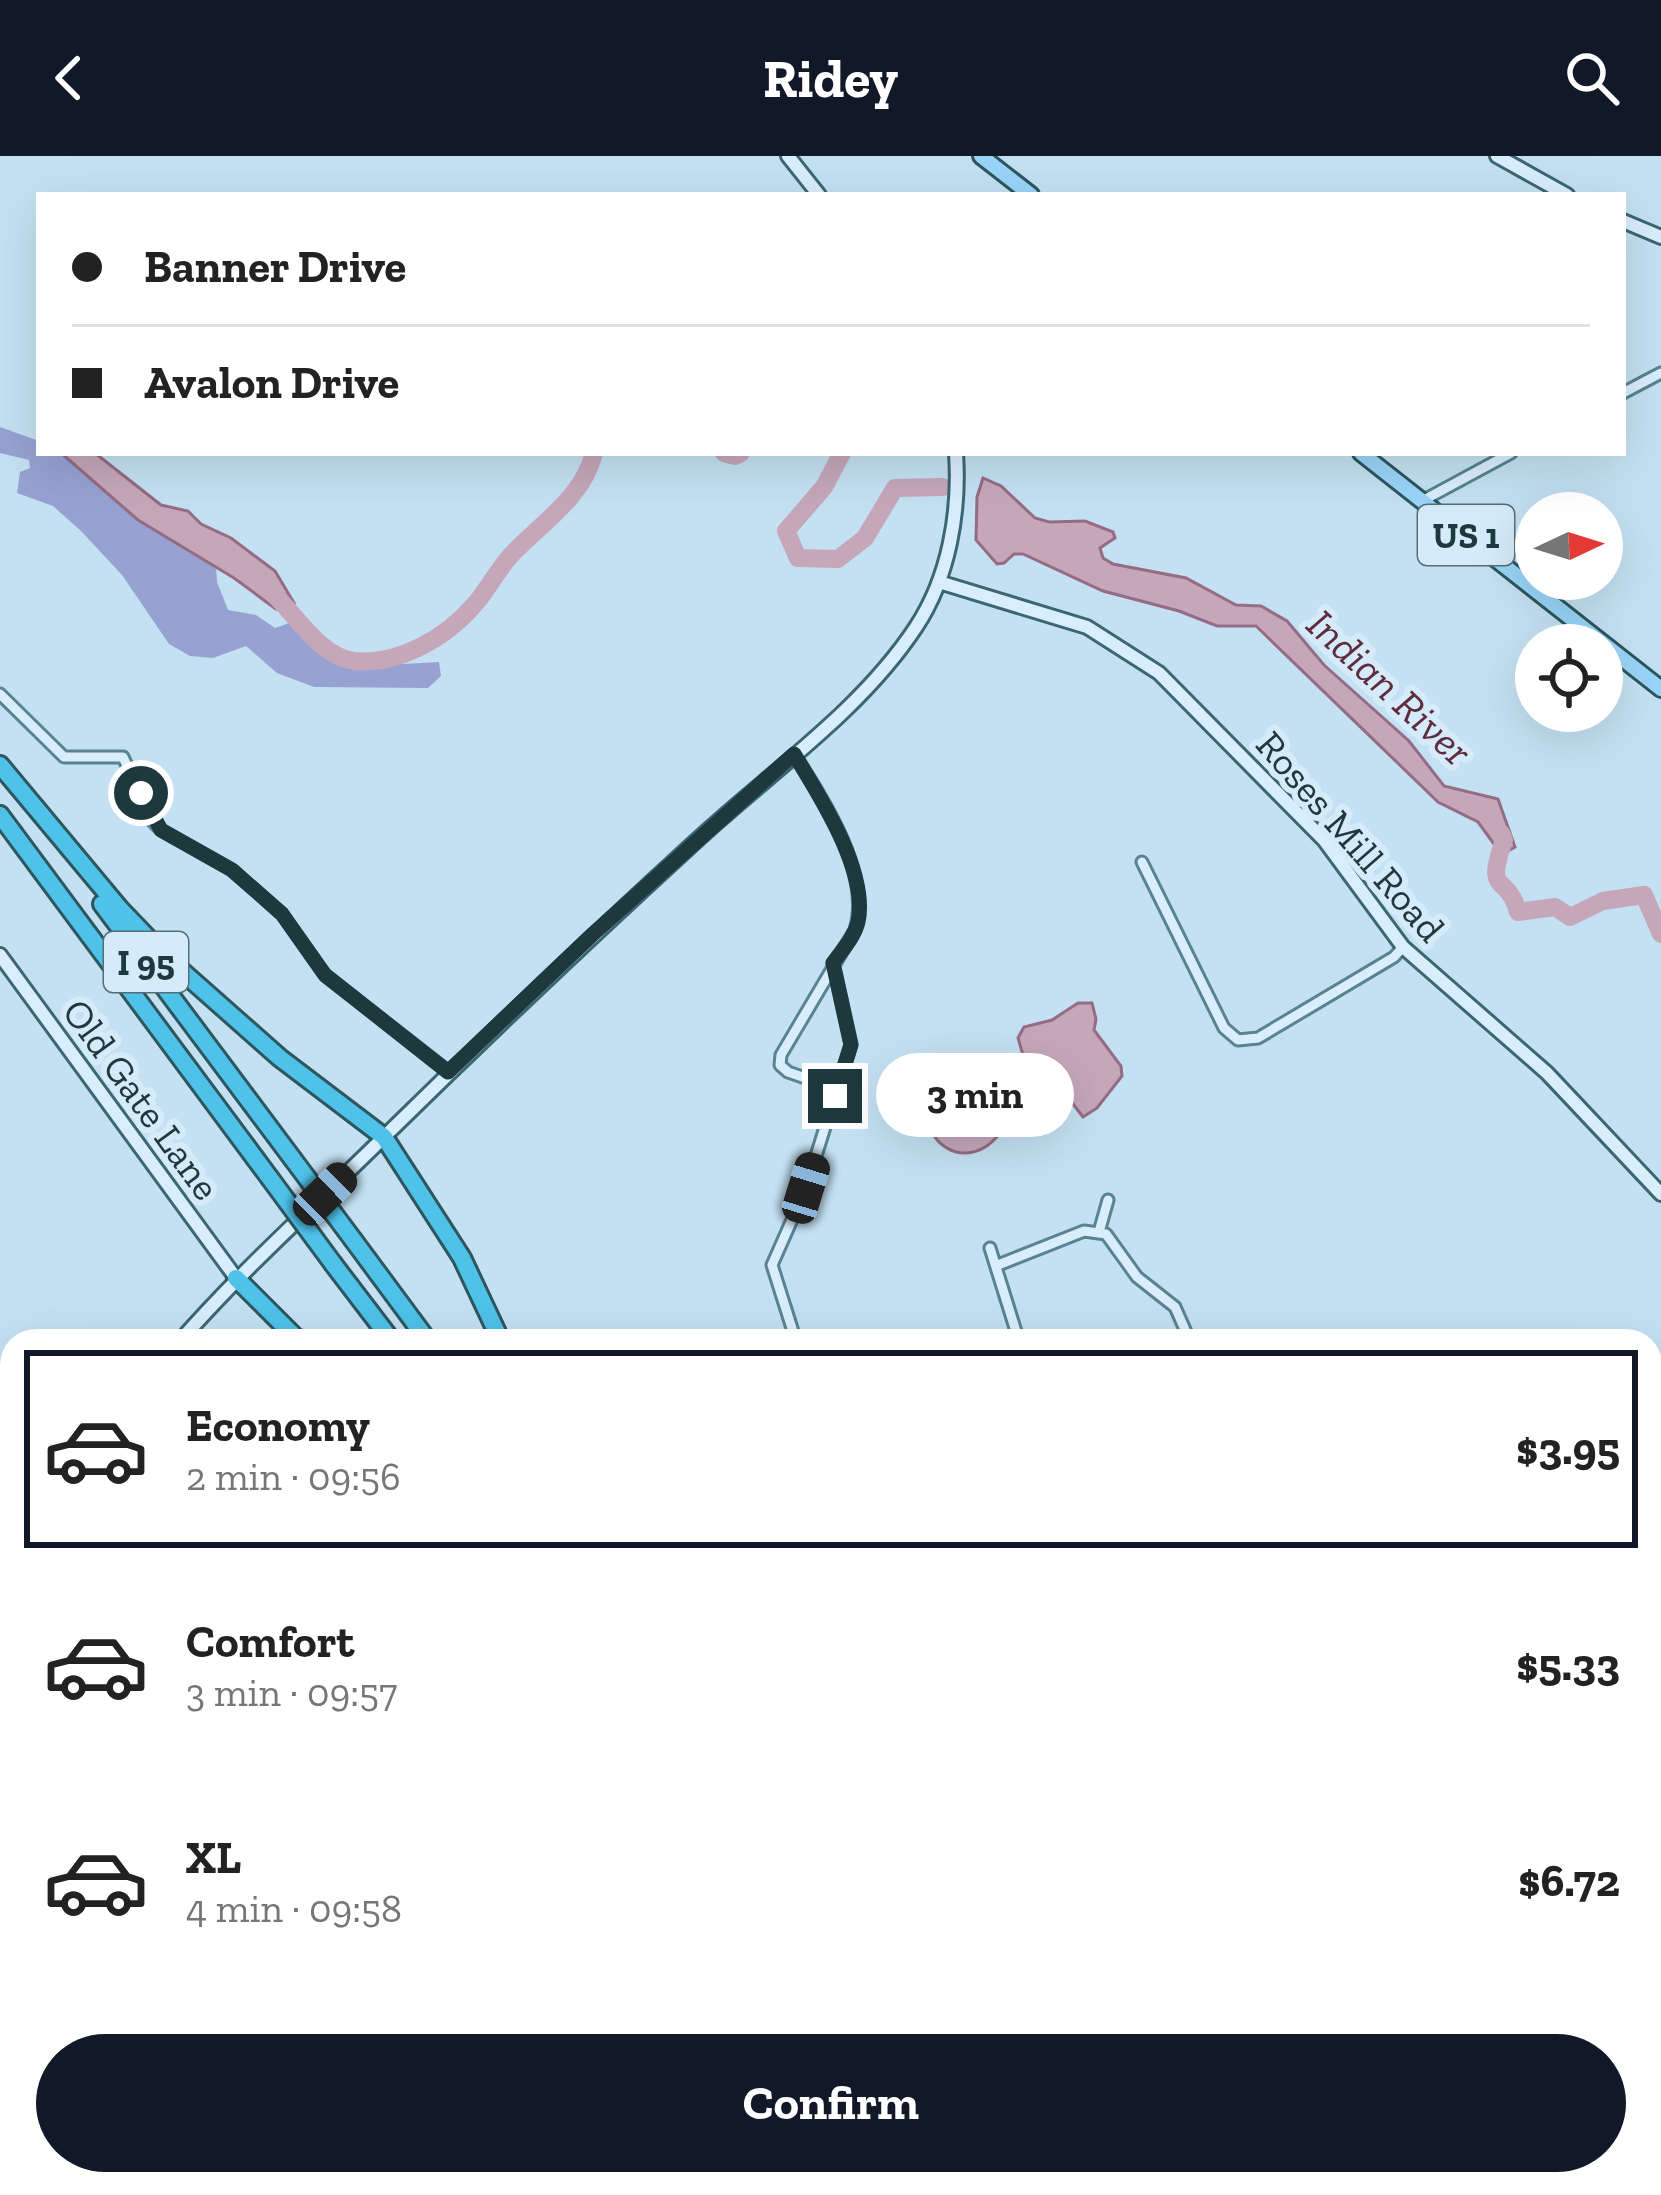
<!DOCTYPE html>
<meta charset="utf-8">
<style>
body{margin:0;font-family:"Zilla Slab",serif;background:#f6f6f6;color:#222;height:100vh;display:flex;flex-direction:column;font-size:45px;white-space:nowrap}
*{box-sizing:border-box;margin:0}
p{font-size:39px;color:#767676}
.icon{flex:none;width:66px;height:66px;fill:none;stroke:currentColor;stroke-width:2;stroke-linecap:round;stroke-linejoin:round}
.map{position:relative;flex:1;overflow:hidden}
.drawer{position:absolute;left:0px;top:1173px;width:1662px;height:867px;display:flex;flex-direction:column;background:#fff;border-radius:36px 36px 0 0;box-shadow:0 12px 48px #0002}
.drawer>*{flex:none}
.banner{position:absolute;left:36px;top:36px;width:1590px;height:264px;border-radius:0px;box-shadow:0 12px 48px #0002;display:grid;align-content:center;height:264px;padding:0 36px;background:#fff}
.needle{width:78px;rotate:86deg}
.tools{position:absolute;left:1515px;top:336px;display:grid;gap:24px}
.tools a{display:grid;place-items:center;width:108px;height:108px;border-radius:50%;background:#fff;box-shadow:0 12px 48px #0002;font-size:60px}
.end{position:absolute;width:54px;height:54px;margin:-27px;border:15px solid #1e393e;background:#fff;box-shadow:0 0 0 6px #fff}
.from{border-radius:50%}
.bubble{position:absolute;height:84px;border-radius:42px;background:#fff;box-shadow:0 12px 48px #0002;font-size:39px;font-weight:800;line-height:84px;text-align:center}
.car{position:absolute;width:36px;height:72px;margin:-36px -18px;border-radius:15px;box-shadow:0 0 9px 3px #0007;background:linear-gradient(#222 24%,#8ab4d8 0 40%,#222 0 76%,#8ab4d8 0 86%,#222 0)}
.banner b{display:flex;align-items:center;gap:42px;height:114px;font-size:45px}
.banner b+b{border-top:3px solid #e0e0e0}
.banner i{width:30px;height:30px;background:#222}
ul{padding:21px 0 0;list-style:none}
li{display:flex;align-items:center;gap:36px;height:198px;margin:0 24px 18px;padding:0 12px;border:6px solid transparent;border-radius:0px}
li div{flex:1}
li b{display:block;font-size:45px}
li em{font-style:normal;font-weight:800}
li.selected{border-color:#111827}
li>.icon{width:108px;height:108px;stroke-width:1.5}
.primary-button{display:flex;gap:24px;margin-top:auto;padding:24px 36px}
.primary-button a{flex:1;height:138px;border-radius:72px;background:#111827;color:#fff;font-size:48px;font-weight:800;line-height:138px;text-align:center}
header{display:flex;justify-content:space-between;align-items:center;height:156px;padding:0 36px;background:#111827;color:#fff;font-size:54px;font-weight:800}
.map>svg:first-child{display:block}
</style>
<header><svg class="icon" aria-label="back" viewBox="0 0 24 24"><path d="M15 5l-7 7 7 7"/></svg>Ridey<svg class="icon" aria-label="search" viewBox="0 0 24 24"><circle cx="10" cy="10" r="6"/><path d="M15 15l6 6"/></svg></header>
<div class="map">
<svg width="1661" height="2039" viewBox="0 0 1661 2039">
<rect width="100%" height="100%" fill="#c4e1f3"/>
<path fill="#97a2d2" d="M0,271L39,285V297H61L138,364L216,411L217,426L228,454L256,459L275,472L303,462L341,505L402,508L439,506L441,520L428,532L314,531L277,517L246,490L213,502L190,500L169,488L122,419L81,375L53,350L17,337L20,316L30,312L29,304L0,297Z
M1661,1684V2028L1652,2035L1633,2039H1509L1511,2028H1650V1761L1656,1744L1650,1740V1696Z
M1223,2028L1390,2029L1387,2039H1234Z"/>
<path fill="#c5a7b9" stroke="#956c83" stroke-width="3" d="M61,297H95L161,349L188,355L201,368L231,382L275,415L294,447L276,453L234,422L138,364Z
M983,322L1001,330L1035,362L1049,366L1085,365L1113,376L1115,382L1100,392L1103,402L1113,408L1186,422L1236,449L1261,450L1287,465L1324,509L1409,585L1444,630L1498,643L1515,691L1504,697L1499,695L1478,666L1438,646L1256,470H1217L1179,455L1103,435L1023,398H1014L1004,407L997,408L976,384L977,341Z
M1078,847H1092L1096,863L1094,874L1121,910L1122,920L1097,952L1083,961L1070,944L1049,956L1047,968L1021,978L1007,971C1000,976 993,987 985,991C960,1007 930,989 928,962C958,960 1012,927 1023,899L1018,882L1024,871L1052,864Z"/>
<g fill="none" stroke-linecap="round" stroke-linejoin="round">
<path stroke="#c5a7b9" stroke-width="18" d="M724,297L735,300L741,297
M842,297L824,331L786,375L798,402L838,403L865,382L895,332L943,331
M270,435C295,456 319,501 354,505C399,509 446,482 475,448C489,432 499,411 514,396C544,365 583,341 594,297
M1501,677L1504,684C1484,742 1507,715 1518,756L1555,751L1570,761L1603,745L1644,739L1661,778"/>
<g stroke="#588390" stroke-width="15">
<path id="street" d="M1623,237L1661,217
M1422,345L1511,297
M0,538L64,601H123L153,666L161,674L232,714L282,758L325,819L449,916
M794,598C823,643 872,718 855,774L781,899L780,909L788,916L837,933
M1142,706L1224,872L1238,884L1258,882L1394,801L1403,791
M1099,1076L1108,1044
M990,1092L1019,1185
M998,1109L1084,1075L1106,1078L1137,1121L1175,1151L1190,1185
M796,1185L772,1109L806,1032L851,888L833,807
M0,1462H12
M1650,1637L1661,1651
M0,1789L12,1787"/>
</g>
<g stroke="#3b6772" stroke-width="18">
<path id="secondary" d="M788,0L819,39
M1497,0L1567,39
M1623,65L1661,81
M939,426L1087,471L1159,517L1324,684L1403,791L1547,917L1661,1038
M0,799L236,1122
M180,1185C244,1112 316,1048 385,980C487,880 590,782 695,686C769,617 860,556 916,471C949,421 960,356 956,297
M1650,1684L1661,1675
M150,2028L151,2039
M699,2028L705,2039
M868,2039L899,2028"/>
</g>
<g stroke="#2d565d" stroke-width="20">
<path id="primary" d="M981,0L1031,39
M1361,297L1661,533"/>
</g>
<g stroke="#2d565d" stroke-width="22">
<path id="highway" d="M0,609L120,753L168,803L280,902L384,981L462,1102L501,1185
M0,659L269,1021
M102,748L292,1002
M354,1085L428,1185
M334,1109L392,1185
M236,1122L299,1185
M1157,2028L1167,2039
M1197,2028L1208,2039"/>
</g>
<use href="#street" stroke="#d9eefc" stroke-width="9"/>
<use href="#secondary" stroke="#d9eefc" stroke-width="12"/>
<use href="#primary" stroke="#99d5f9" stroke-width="14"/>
<use href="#highway" stroke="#4ec2e9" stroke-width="16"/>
<path stroke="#1e393e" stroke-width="3" stroke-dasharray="21 21" stroke-linecap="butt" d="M0,2038L1,2039"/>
<g stroke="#2d565d" stroke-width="22" stroke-linecap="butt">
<path id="highway-bridge" d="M292,1002L354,1085
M269,1021L334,1109"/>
</g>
<use href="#highway-bridge" stroke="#4ec2e9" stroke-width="16"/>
</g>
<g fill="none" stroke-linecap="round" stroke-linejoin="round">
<path stroke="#1e393e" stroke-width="15" d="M141,637L161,674L232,714L282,758L325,819L448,916L593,778L794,598C819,639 869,716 858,766C854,782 842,794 833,807L851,889L835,940"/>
</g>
<g text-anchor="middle" stroke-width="12" stroke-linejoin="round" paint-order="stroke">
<g fill="#d5ebf9" stroke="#556e76" stroke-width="3">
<rect x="1418" y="349" width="96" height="60" rx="9"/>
<rect x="104" y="776" width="84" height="60" rx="9"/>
</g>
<g font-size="36" font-weight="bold" fill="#1e393e">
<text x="1466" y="392">US 1</text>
<text x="146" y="819">I 95</text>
</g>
<g font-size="39" fill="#1e393e" stroke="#d5ebf9">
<text transform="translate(1351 680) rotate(49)" y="14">Roses Mill Road</text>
<text transform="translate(142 943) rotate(54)" y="14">Old Gate Lane</text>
</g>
<g font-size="42" font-style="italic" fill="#5f2c3f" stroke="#d5ebf9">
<text transform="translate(1390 531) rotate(43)" y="15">Indian River</text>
</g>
</g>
</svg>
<div class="tools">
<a><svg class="needle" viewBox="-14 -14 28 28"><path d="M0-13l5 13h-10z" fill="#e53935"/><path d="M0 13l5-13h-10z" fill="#767676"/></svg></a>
<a><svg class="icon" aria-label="locate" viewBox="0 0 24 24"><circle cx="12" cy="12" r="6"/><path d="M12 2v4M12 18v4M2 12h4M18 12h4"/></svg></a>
</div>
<i class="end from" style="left:141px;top:637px"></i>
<i class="end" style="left:835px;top:940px"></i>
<div class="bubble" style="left:876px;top:897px;width:198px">3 min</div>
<i class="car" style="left:806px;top:1032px;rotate:17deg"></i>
<i class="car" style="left:325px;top:1038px;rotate:46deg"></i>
<div class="banner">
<b><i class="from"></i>Banner Drive</b>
<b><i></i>Avalon Drive</b>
</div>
<section class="drawer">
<ul>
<li class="selected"><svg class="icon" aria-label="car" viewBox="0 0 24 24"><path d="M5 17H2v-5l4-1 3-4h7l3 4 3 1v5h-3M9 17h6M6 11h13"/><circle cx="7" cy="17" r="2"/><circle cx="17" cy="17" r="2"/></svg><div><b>Economy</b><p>2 min · 09:56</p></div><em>$3.95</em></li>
<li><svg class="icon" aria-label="car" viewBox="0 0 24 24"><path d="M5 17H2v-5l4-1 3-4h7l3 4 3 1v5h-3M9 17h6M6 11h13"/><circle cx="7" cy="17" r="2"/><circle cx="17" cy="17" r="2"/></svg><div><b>Comfort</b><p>3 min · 09:57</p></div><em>$5.33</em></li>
<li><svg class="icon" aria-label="car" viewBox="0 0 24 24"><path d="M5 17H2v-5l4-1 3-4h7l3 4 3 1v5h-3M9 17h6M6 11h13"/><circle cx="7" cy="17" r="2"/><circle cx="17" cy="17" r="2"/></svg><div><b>XL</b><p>4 min · 09:58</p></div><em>$6.72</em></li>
</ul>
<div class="primary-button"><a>Confirm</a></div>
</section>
</div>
